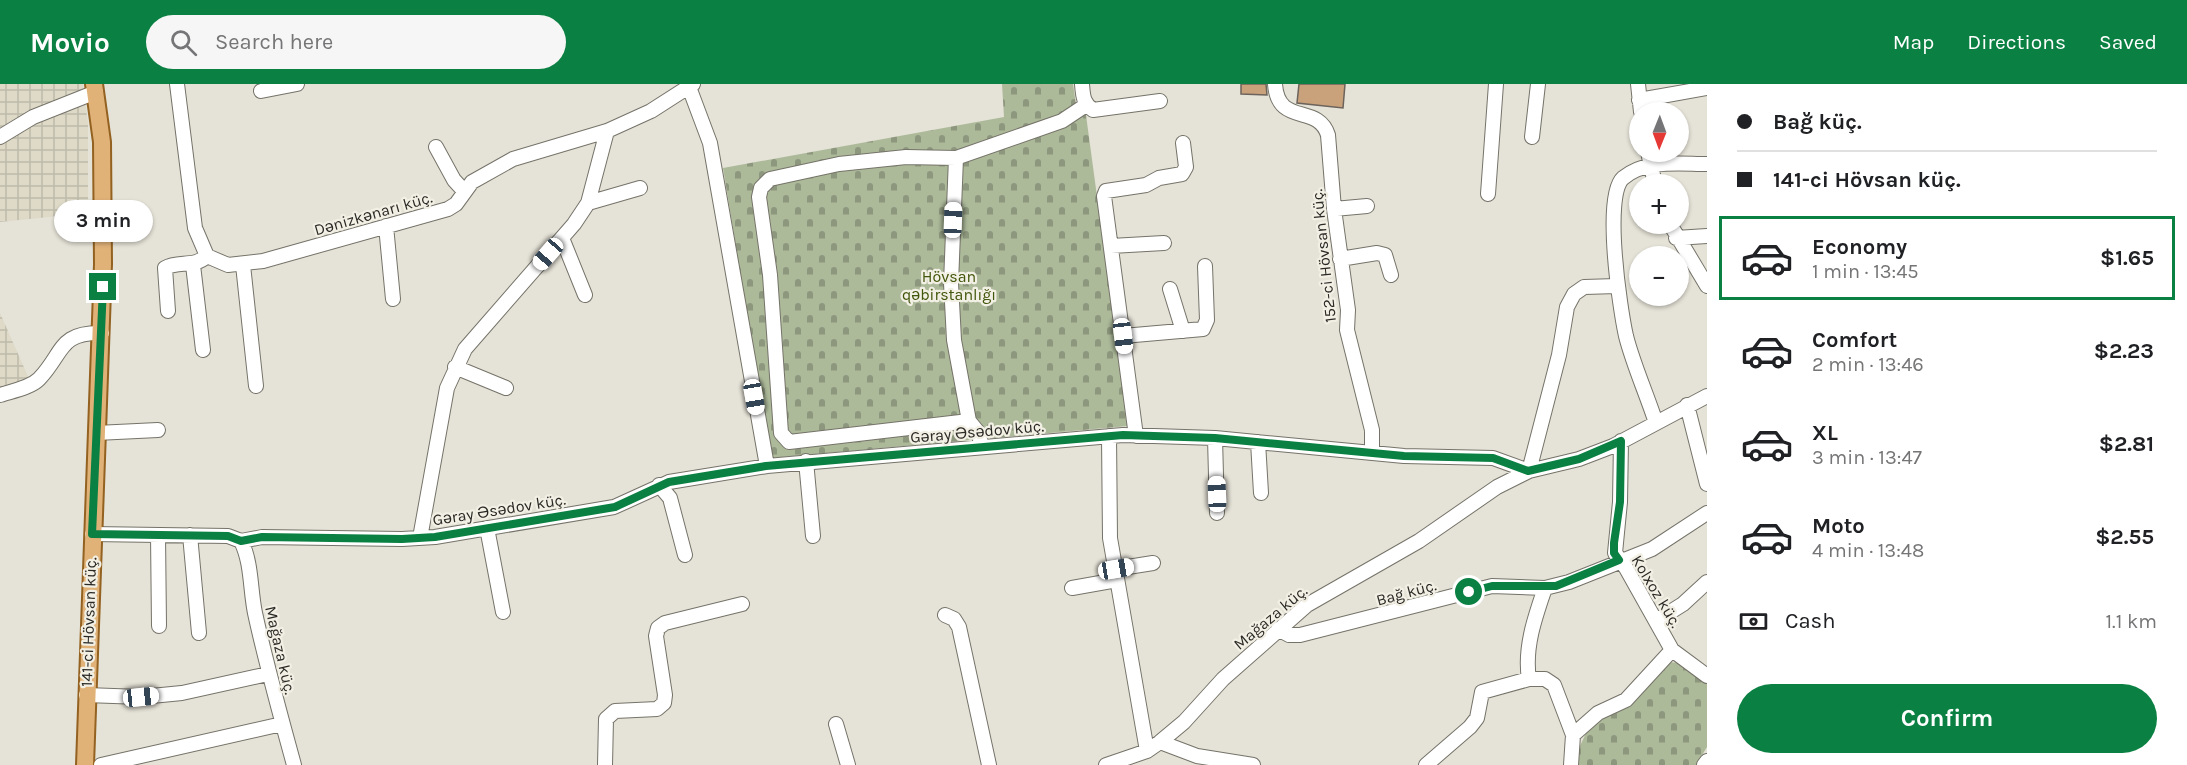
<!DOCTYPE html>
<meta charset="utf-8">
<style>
body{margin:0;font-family:Karla,sans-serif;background:#f6f6f6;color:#202124;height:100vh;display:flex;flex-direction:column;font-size:22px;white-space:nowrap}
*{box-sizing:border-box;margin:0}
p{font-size:20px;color:#757577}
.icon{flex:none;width:33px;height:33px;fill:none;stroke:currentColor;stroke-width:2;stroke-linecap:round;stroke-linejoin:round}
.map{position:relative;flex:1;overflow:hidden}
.drawer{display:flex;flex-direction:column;background:#fff;width:480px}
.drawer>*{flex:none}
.hud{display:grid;align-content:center;height:132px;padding:0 30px;background:#fff}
.needle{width:39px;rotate:181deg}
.tools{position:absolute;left:1629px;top:18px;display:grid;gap:12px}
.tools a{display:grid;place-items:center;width:60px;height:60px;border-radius:50%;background:#fff;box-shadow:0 2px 4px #0004;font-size:30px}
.end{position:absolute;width:27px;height:27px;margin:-14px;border:8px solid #0b8043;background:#fff;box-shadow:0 0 0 3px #fff}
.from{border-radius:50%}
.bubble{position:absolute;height:42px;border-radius:21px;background:#fff;box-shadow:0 2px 4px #0004;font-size:20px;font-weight:700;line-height:42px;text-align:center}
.car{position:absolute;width:18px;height:36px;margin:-18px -9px;border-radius:8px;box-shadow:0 0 4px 2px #0007;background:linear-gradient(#fff 24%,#345 0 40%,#fff 0 76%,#345 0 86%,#fff 0)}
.hud b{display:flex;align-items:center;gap:21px;height:57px;font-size:22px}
.hud b+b{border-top:2px solid #e0e0e0}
.hud i{width:15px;height:15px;background:#202124}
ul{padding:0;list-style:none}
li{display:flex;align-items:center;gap:18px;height:84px;margin:0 12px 9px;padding:0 18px;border:3px solid transparent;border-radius:0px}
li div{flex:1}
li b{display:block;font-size:22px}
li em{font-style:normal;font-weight:700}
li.active{border-color:#0b8043}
li>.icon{width:54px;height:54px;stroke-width:1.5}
.pay{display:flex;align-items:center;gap:15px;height:66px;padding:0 30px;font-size:22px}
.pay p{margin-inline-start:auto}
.primary-button{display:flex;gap:12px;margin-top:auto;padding:12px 30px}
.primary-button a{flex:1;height:69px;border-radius:36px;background:#0b8043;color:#fff;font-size:24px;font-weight:700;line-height:69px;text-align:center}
header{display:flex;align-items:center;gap:36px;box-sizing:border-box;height:84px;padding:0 30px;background:#0b8043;color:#fff}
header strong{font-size:28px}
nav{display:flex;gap:33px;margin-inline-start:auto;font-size:21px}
.search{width:420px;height:54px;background:#f6f6f6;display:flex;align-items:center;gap:15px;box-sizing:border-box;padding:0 21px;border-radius:33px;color:#757577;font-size:22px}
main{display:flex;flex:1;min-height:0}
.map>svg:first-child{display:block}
</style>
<header>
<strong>Movio</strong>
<div class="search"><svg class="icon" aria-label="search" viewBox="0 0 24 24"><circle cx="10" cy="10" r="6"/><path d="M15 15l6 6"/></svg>Search here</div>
<nav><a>Map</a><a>Directions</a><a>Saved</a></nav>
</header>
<main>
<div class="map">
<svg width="1707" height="681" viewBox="0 0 1707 681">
<defs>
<pattern id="industrial-grid" width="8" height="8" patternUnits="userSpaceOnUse" patternTransform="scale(1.5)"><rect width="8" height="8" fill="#dedac7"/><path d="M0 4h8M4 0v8" fill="none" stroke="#bfbbab"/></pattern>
<pattern id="cemetery-stones" width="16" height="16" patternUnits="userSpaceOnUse" patternTransform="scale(1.5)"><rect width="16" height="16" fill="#adba9a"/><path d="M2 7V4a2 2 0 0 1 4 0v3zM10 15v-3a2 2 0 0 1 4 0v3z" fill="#8d977d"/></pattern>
</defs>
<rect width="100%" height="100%" fill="#e5e2d7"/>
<path fill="url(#industrial-grid)" d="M0,0H83L88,40V129L0,138Z
M0,229L30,297L0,304Z"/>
<path fill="url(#cemetery-stones)" d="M1002,0H1073L1076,21L1086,31L1128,342L771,374L723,84L1004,33Z
M1669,578L1679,579L1707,600V663L1696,681H1576L1579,664L1588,645Z"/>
<path fill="#c9a27b" stroke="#6b635c" stroke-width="1.5" d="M1241,0H1266L1267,11L1241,10Z
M1299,0H1345L1343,24L1297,19Z"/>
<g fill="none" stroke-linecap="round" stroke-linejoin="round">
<g stroke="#757369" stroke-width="16">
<path id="minor" d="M177,0L195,144L207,172L228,181L263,177L448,125L456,120L472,98L513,75L607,47L651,27L693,0
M1082,0C1083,12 1083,19 1093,26L1160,17
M1275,0C1278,43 1318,19 1328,51L1334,125L1348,226L1347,246L1372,346V369
M1638,0L1641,28
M689,3L710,59L767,382
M261,7L297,0
M1639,16L1707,4
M0,53L33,33L96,8
M1532,53L1538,0
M436,63L454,96L464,107
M1648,68L1655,100
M956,74L951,199L954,256L969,337L978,348L982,363
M1488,110L1496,0
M588,119L640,104
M1334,125L1367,122
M1670,140L1707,202
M386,142L393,215
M562,154L585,211
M1676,154L1707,152
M1111,162L1164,159
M1340,175L1377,169L1385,171L1391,191
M193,181L203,266
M243,181L256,302
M1170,205L1183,247
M168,227L165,184C178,176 194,184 207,172
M1123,252L1203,245L1207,236L1205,182
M455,283L506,304
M0,311C12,307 30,304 39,295C64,269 58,248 102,249
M1687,321L1707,400
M969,337L789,358L781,349L770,191L759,113L761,104L770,95L839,80L906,73L956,74L1062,37L1086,21
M1656,339C1647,311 1633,280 1626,252C1620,225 1603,112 1623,94C1646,75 1679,80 1707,80
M96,349L158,346
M1109,352L1110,454L1147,667
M1136,352L1104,112L1106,107L1146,101L1159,94L1182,90L1186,83L1183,59
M1215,354L1217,429
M1621,357L1620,418L1615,469L1626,484L1672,566L1707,592
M1258,358L1261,409
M806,377L813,452
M1529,387L1559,271L1567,223L1574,210L1584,203L1617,202
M659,401L670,414L685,471
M487,444L503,528
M92,450L228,452L241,457
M158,451L159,542
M190,451L199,549
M420,454L447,304L465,265L574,140L588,119L607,47
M241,457L262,453L402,455L435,453L614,423L669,398L767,382L1123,351L1215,354L1404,372L1493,374L1529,387
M241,457C252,479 250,505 255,529C266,580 280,630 294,681
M1115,485L1153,479
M1072,504L1117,496
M945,531L954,535L959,543L989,681
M1656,537L1683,520L1707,498
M1278,545L1289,551H1300L1492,502L1545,504
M86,611L141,613L182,609L268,590
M836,640L848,681
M1573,651L1598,629L1626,616L1672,566
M1160,658L1197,672L1253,681
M101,681L282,640
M605,681L606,635L615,627L657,625L664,619L665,611L656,552L658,544L665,539L742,520
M1106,681L1147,667L1160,658L1184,638L1223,595L1307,521L1419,457L1497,403L1529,387L1579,375L1613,362L1707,312
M1426,681L1470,643L1477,634L1482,608L1529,595
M1571,681L1573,651L1554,601L1545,595H1529C1524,564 1535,533 1545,504L1569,498L1652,465L1707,429
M1704,681L1707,677"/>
</g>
<g stroke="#936120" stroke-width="20">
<path id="major" d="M85,681L103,180L102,58L94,0"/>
</g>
<use href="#minor" stroke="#fff" stroke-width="14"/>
<use href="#major" stroke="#e0b278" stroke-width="16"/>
</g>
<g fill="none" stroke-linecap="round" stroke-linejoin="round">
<path stroke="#0b8043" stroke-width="8" d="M103,203L92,450L228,452L241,457L262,453L402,455L435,453L615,423L669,398L766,382L1123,351L1215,354L1404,372L1493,374L1528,387L1579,375L1621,357L1620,418L1614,459V469L1619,476L1556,502H1492L1469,508"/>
</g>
<g text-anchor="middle" stroke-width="4.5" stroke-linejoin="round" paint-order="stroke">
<g font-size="16" fill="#2a2925" stroke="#f2efe4">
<text transform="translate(373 129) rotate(-16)" y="6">Dənizkənarı küç.</text>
<text transform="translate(1323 172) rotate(-96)" y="6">152-ci Hövsan küç.</text>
<text transform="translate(977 347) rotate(-5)" y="6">Gəray Əsədov küç.</text>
<text transform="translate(499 425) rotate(-9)" y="6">Gəray Əsədov küç.</text>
<text transform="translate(1657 507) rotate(59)" y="6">Kolxoz küç.</text>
<text transform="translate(1406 508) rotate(-15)" y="6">Bağ küç.</text>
<text transform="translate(1270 533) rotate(-40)" y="6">Mağaza küç.</text>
<text transform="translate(88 538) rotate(-88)" y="6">141-ci Hövsan küç.</text>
<text transform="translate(281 566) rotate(77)" y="6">Mağaza küç.</text>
</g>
<g font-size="16" fill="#40560a" stroke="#f2efe4">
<text x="949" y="198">Hövsan<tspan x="949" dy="18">qəbirstanlığı</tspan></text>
</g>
</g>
</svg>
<div class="tools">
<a><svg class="needle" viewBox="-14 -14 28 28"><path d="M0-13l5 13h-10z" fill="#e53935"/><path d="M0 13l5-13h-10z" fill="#757577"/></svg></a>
<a>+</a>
<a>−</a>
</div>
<i class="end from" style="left:1469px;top:508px"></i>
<i class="end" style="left:103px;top:203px"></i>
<div class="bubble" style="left:54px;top:116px;width:99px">3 min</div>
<i class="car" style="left:953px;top:136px;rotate:2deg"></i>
<i class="car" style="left:548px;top:170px;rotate:221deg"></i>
<i class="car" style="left:1123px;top:252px;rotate:173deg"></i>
<i class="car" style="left:754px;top:313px;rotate:170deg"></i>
<i class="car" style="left:1217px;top:410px;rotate:358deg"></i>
<i class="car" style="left:1116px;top:485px;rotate:80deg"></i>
<i class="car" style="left:141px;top:613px;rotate:84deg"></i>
</div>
<section class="drawer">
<div class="hud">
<b><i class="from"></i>Bağ küç.</b>
<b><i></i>141-ci Hövsan küç.</b>
</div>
<ul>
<li class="active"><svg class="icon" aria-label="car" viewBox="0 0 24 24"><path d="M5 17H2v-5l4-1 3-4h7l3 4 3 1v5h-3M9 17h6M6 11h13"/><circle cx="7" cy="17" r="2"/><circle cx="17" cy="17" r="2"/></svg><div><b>Economy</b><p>1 min · 13:45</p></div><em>$1.65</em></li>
<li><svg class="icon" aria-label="car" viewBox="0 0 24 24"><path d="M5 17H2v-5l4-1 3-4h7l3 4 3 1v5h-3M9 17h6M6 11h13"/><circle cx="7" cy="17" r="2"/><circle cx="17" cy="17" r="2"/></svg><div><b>Comfort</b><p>2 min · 13:46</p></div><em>$2.23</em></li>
<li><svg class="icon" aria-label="car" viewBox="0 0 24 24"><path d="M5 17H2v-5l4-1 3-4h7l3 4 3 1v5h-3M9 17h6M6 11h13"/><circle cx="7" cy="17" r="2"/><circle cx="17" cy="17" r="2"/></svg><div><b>XL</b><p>3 min · 13:47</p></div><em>$2.81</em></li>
<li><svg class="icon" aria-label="car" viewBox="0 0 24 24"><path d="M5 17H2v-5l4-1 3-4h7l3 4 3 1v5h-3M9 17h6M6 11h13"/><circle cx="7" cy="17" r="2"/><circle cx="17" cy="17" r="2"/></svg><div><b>Moto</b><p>4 min · 13:48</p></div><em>$2.55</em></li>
</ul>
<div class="pay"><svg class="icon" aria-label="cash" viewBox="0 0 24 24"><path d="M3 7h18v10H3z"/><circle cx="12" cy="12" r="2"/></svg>Cash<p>1.1 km</p></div>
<div class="primary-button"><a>Confirm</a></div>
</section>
</main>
